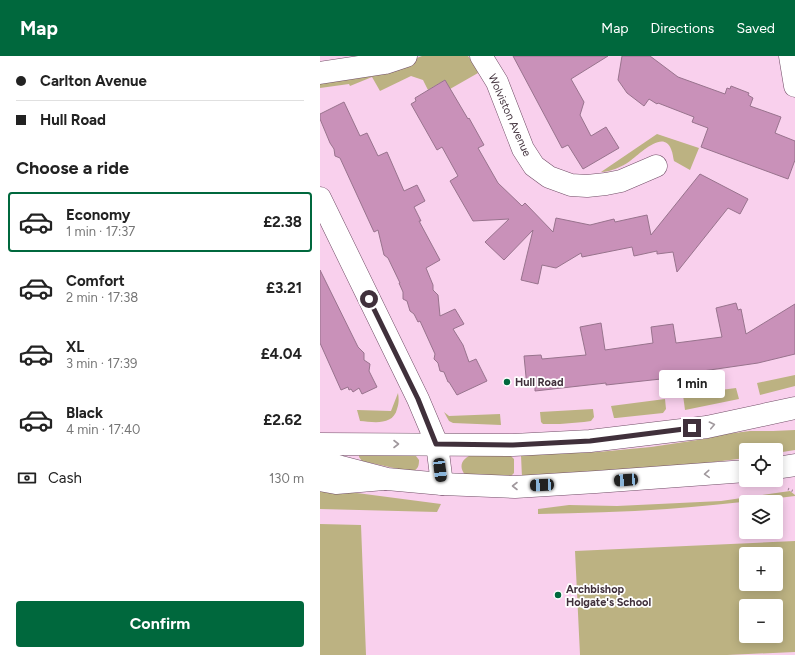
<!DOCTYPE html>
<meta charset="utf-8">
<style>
body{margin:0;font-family:Figtree,sans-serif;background:#f2f2f2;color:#222;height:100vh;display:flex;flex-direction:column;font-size:15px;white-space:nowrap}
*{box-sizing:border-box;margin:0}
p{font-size:13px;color:#767676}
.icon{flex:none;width:22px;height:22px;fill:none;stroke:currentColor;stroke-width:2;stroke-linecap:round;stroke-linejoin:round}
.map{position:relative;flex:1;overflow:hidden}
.sheet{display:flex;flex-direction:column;background:#fff;width:320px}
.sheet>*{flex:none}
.hud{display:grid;align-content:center;height:88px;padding:0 16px;background:#fff}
.fabs{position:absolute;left:419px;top:387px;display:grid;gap:8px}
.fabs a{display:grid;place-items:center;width:44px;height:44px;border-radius:4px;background:#fff;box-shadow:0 2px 10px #0003;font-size:20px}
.end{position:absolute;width:18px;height:18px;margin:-9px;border:5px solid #40303b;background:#fff;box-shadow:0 0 0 2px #fff}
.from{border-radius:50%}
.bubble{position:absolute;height:28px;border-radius:4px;background:#fff;box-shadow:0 2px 10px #0003;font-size:13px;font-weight:700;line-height:28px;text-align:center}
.car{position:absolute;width:12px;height:24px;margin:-12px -6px;border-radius:5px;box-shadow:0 0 3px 1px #0007;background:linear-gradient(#222 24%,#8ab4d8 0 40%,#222 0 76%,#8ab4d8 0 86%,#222 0)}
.hud b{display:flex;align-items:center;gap:14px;height:38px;font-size:15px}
.hud b+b{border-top:1px solid #e0e0e0}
.hud i{width:10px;height:10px;background:#222}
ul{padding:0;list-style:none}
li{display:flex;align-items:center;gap:12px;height:60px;margin:0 8px 6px;padding:0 8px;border:2px solid transparent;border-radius:4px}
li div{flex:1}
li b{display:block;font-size:15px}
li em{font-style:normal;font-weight:700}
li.active{border-color:#00683d}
li>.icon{width:36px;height:36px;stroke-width:1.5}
h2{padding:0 16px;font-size:18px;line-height:48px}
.pay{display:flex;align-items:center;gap:10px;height:44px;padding:0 16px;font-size:15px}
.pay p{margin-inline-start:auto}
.cta{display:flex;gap:8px;margin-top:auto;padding:8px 16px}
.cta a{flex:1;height:46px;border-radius:4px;background:#00683d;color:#fff;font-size:16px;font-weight:700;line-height:46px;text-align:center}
header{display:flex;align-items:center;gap:24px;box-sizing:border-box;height:56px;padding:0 20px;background:#00683d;color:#fff}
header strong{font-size:19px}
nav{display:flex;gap:22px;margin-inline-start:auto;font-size:14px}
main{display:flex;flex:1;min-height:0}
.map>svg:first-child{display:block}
</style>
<header>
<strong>Map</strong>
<nav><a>Map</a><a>Directions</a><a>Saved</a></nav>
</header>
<main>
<section class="sheet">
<div class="hud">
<b><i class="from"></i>Carlton Avenue</b>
<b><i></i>Hull Road</b>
</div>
<h2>Choose a ride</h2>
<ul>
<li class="active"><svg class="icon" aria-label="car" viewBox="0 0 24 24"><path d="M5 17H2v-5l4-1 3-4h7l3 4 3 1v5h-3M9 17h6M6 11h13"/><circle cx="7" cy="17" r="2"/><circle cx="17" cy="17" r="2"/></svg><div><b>Economy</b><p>1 min · 17:37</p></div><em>£2.38</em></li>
<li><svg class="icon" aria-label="car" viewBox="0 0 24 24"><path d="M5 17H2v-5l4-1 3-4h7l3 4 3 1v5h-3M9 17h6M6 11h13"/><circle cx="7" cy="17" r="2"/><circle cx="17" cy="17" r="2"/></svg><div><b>Comfort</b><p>2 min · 17:38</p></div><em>£3.21</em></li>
<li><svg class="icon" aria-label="car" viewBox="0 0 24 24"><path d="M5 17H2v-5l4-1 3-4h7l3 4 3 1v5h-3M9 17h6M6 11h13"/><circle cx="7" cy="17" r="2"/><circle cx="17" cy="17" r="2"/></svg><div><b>XL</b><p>3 min · 17:39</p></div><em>£4.04</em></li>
<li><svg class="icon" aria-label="car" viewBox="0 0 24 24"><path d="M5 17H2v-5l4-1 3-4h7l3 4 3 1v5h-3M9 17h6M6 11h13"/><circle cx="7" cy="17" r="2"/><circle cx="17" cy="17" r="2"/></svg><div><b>Black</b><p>4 min · 17:40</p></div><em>£2.62</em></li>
</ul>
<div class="pay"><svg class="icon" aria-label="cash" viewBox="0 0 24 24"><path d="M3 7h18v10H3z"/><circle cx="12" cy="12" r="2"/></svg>Cash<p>130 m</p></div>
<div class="cta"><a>Confirm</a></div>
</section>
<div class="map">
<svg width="475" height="599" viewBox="0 0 475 599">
<rect width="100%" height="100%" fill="#f9d0ed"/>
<path fill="#bcb282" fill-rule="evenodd" d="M102,0H148L154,8L158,17L130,33L125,24L108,34L103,24L91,20L60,35L52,21L30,30L29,28L0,32V28C35,23 69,12 102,0Z
M337,78L379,92L370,114L354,105C353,102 353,97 351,93C343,73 319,99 310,105C302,111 290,116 281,116Z
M475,319V330L440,339L437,327Z
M416,332L419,343L365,354L363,339Z
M78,337C79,343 79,347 77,353C73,370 53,366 40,365L37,354L71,355Z
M345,343L346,353L343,357L296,362H294L291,350Z
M273,353L274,361L271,365L264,366L240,368H223L221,366L220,356Z
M124,356L129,360L180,358L181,369L133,367L129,365Z
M475,374V394L456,397V394H426V402L346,412L202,422L201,399L278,396L331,391L384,383L406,378L430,375H453Z
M39,398H92L96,400L99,404C99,410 98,413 92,416L42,405L39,401Z
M153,398H189L194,403V417L189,422L145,419C137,408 144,402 153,398Z
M0,432L14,434L121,448L117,456L0,453Z
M470,435L475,439V440C432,445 390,450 347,453C304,456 261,457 218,458V453L249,449L297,450L401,445Z
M0,468L41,469L46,599H0Z
M475,485V596L407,599H260L255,495ZM426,498H456V528H426ZM426,550H456V580H426Z"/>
<path fill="#c991b9" stroke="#98738d" d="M193,0H288L251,23L264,46L260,59L271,80L286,71L299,92L263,113L248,89L242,92Z
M302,0H330L358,21L405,38L407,32L410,33L411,30L429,37L428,39L433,42L430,50L461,61L455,77L475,85V104L468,123L381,91L388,72L372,66L374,61L338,47L337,48L329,43L324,50L307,37L298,24Z
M125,24L148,63L149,62L164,89L158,92L178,127L202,150L205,147L233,176L236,162L270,169L294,163L295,166L327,159L331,179L380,118L428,143L420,158L408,152L357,216L353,196L337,198V195L314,200L312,191L262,201L261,197L236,212L222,209L218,228L201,224L213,174L184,204L165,186L189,163L153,165L130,125L138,120L122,91L117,94L91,48L96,45L95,42Z
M24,46L40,80L47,77L58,100L67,96L84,135L97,129L105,145L94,151L101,165H99L120,204L106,212L113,229V234L118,239L120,260L135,253L144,268L133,273L143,289L149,306L156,303L167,325L137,339L129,326H128L124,316L120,315L118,307L114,303L115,298L100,265L98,266L94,258L90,255L87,245L83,243V236L79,227H80L68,202L64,199L58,174L54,176L20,102L15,100L14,93L10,87L0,63V58Z
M0,214L38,291L44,297V304L50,308L49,315L57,331L42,338L39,332L33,336L31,333L29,334L28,331L21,334L0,287Z
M416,247L418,254L421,253L426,278L475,248V298L438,307L341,321V323L286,329V327L215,335V330L207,331L204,300L221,299L222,303L266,299L260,271L281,267L285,294L333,287L331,271L353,268L356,287L402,281L396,252Z"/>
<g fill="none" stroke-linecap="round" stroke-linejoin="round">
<g stroke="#714e67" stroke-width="23">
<path id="minor" d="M161,0L177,26L203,93L214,110L229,121L251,129L267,130L286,128L301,125L336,110
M470,0L475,30
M0,17L65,7L86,0
M0,142L98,343L117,388L122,428
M0,424L16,427L64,423"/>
</g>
<g stroke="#714e67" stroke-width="23">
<path id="major" d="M0,388L193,389L270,385L387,371L475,352
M0,406L21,411L67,423L122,428L195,431L276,426L426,415
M456,412L475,409"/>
</g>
<path stroke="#997d90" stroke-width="2.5" stroke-dasharray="1 3" stroke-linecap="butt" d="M468,433L475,436"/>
<use href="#minor" stroke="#fff" stroke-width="22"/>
<use href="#major" stroke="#fff" stroke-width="22"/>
</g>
<defs><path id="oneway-chevron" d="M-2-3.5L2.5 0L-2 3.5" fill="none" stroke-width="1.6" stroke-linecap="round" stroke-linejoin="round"/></defs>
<g stroke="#a0989d">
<use href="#oneway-chevron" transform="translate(392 369) rotate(-12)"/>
<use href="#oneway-chevron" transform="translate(76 388)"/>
<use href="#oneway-chevron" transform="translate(387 418) rotate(176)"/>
<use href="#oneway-chevron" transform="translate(195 430) rotate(180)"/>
</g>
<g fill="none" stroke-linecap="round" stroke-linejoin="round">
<path stroke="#40303b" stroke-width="5" d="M49,243L98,343L116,388L193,389L270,385L372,372"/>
</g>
<g fill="#00683d" stroke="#fff" stroke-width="1.5">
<circle cx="187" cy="326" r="4"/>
<circle cx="238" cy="539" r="4"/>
</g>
<g text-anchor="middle" stroke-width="3.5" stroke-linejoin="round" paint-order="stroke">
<g font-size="11" fill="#40303b" stroke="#fff">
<text transform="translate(190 59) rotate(66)" y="4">Wolviston Avenue</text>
</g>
<g font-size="11" font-weight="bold" fill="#40303b" stroke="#fff" text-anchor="start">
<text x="195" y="330">Hull Road</text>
<text x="246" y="537">Archbishop<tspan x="246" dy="13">Holgate's School</tspan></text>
</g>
</g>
</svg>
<div class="fabs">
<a><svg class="icon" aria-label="locate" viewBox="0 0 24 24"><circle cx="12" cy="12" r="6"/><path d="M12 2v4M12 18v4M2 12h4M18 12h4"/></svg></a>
<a><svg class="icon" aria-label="layers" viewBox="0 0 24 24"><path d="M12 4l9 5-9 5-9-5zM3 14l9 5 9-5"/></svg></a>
<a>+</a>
<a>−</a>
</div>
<i class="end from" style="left:49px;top:243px"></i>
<i class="end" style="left:372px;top:372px"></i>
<div class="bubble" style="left:339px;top:314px;width:66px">1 min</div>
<i class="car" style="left:120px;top:414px;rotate:173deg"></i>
<i class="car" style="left:306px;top:424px;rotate:266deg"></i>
<i class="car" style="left:222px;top:429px;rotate:267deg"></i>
</div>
</main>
